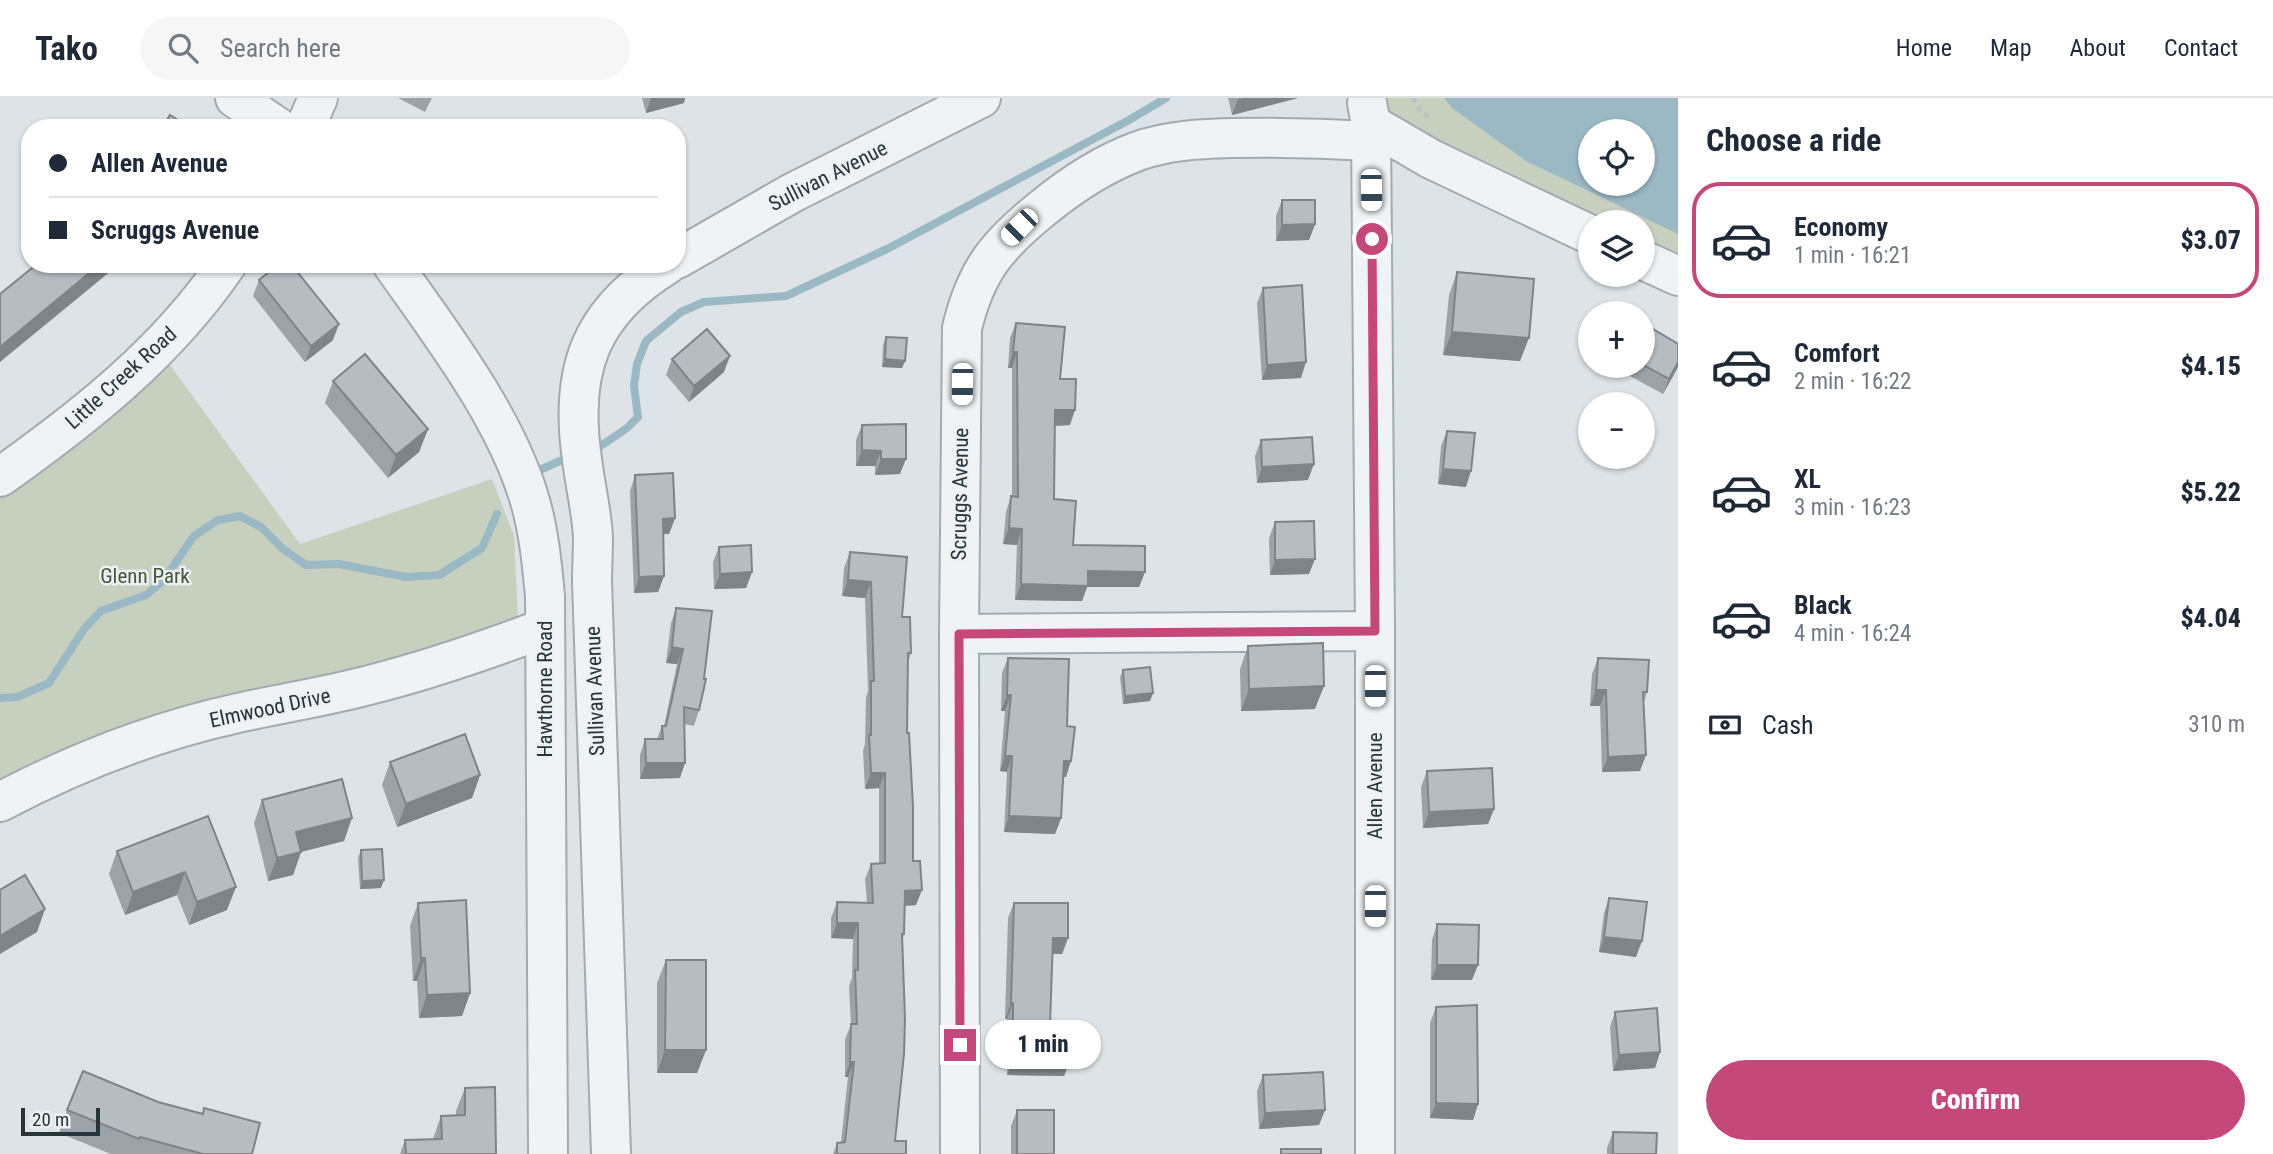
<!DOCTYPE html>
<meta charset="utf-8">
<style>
body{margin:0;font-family:"Roboto Condensed",sans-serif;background:#f6f6f7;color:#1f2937;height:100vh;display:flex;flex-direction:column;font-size:26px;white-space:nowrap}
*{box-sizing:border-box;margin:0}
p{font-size:23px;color:#747a83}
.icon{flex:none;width:38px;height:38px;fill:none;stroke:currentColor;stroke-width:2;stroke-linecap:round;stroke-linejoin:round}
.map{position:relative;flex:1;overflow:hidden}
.sheet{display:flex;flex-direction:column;background:#fff;width:595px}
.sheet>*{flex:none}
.banner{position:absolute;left:21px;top:21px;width:665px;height:154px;border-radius:28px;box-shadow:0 2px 5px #0004;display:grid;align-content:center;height:154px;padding:0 28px;background:#fff}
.fabs{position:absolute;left:1578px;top:21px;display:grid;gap:14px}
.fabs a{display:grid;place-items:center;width:77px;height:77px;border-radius:50%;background:#fff;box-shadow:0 2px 5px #0004;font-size:35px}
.scale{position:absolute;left:21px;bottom:18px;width:79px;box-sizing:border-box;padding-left:7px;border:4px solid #28343c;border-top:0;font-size:19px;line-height:24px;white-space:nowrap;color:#28343c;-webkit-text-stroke:5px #ecf1f4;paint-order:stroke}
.end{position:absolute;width:32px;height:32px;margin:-16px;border:9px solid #c5487a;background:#fff;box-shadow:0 0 0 4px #fff}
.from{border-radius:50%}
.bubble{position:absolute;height:49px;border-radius:24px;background:#fff;box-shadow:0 2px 5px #0004;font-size:23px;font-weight:800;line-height:49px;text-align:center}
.car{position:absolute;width:21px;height:42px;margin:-21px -10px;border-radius:9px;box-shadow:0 0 5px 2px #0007;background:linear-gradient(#fff 24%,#345 0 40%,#fff 0 76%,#345 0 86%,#fff 0)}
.banner b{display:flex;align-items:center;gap:24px;height:66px;font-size:26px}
.banner b+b{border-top:2px solid #e0e1e3}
.banner i{width:18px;height:18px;background:#1f2937}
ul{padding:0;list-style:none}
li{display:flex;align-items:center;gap:21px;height:116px;margin:0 14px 10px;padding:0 14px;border:4px solid transparent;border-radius:28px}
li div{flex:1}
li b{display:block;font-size:26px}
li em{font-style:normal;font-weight:800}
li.on{border-color:#c5487a}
li>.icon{width:63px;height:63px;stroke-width:1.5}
h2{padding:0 28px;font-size:32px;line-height:84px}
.pay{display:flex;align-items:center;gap:18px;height:77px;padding:0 28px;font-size:26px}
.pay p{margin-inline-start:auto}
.primary-button{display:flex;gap:14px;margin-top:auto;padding:14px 28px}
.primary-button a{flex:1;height:80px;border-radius:42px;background:#c5487a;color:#fff;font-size:28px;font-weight:800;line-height:80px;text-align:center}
header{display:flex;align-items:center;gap:42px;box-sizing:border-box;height:98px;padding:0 35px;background:#fff;border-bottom:2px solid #e0e1e3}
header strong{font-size:33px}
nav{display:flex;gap:38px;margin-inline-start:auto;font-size:24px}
.search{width:490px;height:63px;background:#f6f6f7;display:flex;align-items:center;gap:18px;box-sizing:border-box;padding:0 24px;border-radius:38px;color:#747a83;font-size:26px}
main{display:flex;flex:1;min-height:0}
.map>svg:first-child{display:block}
</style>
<header>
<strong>Tako</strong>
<div class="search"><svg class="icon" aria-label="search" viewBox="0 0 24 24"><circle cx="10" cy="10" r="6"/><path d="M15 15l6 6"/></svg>Search here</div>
<nav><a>Home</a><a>Map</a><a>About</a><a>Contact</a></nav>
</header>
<main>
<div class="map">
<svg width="1678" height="1056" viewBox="0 0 1678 1056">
<rect width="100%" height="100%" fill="#dde3e6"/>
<path fill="#c7d0bf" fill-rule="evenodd" d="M1380,0H1678V185L1643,167V124H1591L1431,61ZM1591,33H1643V86H1591Z
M165,260L300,446L492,381L514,438L518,523L0,690V393Z"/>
<path fill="#9ab9c5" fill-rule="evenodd" d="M1444,0H1678V136L1526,63L1452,10ZM1591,33H1643V86H1591Z"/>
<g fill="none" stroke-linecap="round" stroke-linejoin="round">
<path stroke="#9ab9c5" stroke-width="8" d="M592,354L627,330L638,319L634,288L637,266L646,243L681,214L704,204L786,198L887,151L1129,22L1166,0
M533,375L560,363
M0,600L17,599L49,585L84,531L101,513L146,497L163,483L194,438L218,422L240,418L261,429L283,451L306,467L339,466L406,479L439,477L482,450L497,416"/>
<g stroke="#a3abb0" stroke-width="42">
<path id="minor" d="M235,0L279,30
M1367,5L1371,26L1431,61L1591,137
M1371,26L1375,533V1056
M305,30L318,0
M677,161L792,95L981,0
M1643,162L1678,178
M392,166C442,237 506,320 530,403C539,434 542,466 545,498L548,1056
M0,379C86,318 167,254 227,166
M959,536L1375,533
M0,704C74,665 156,633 238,615C283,605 329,598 373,586C432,571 489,551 545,530
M611,1056L592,483C592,469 593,455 593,440C592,414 585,388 582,361C569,272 590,214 668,166
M960,1056L959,536L962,230C976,172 997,147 1043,110C1071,87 1103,66 1138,53C1168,42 1201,41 1232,40C1279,39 1324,40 1370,43"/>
</g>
<path stroke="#bcc1c5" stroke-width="4.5" stroke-dasharray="5 5" stroke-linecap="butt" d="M1413,0L1420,13L1430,20
M1617,118L1629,124"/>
<use href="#minor" stroke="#f0f3f5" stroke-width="38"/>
</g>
<path fill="#9ca3a8" d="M398,0H432L425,14Z
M642,0H685L684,5L646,15Z
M1228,0H1298L1232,17Z
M1282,102L1315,126L1309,142L1276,143V118Z
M1457,174L1520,263L1443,257L1449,197Z
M259,182L333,242L305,264L253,198Z
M1263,190L1301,280L1262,282L1257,205Z
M1016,225L1060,281L1070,327L1055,328L1054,401L1073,447L1145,474L1139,489H1087L1082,503L1015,502L1017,447L1003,446L1006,414L1011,398H1012V270H1008L1010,240Z
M886,239L905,263L902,270L882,269L883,247Z
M1678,246V269L1663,296L1630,278L1633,268H1643V248Z
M672,261L724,274L689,304L666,277Z
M333,283L428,331L419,354L388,380L325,305Z
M862,327L900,376L875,377V368H856V342Z
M1447,333L1466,389L1438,386L1441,348Z
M1261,342L1308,382L1257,385L1255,358Z
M635,377L675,420L669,436H663L664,478L658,494L634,495L630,393Z
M1275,424L1309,476L1270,477L1269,440Z
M719,449L752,474L746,490L714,491L713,464Z
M850,454L902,519L911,555L908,564L907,635L916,807L904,808V836L902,843L895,1043L906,1056H833L837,1045L841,1044L848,979H845V941L851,927L849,888L852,880L853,841L831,840V820L837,804H867L865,781L871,766L879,765V690L865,691L863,653L865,646L866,599L868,593L865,500L842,498L844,470Z
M676,510L699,612L694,628L684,626L680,680L640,681V657L645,641H657L662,628H664L677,566L666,565L671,525Z
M1248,548L1315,611L1241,613L1240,571Z
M1008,560L1066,679H1063L1061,720L1055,736L1004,734L1007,674L1000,673L1005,613H1001L1002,575Z
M1598,560L1647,594L1644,604L1640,673L1602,674L1600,608H1590L1592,576Z
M1123,572L1153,595L1150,603L1123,606L1120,579Z
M390,664L480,677L472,700L397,729L382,687Z
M1427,673L1494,711L1488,726L1423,730L1421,689Z
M262,702L344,743L301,754L293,777L268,783L254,725Z
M208,718L227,812L189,827L177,797L125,817L109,776L117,753Z
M361,752L381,790L360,791L358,760Z
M1609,800L1636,859L1599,854L1604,815Z
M418,805L470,895L462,918L419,920L417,883H413L410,828Z
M1014,805L1068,840L1062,856H1052L1050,927L1070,962L1064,978L1007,977V921H1005L1008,820Z
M1437,826L1472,882H1431L1432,842Z
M666,862L706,952L697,975H657V885Z
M1436,909L1478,1006L1473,1022L1430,1020V925Z
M1615,914L1660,954L1655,970L1613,973L1610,929Z
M1263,977L1325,1012L1319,1027L1259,1031L1257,993Z
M465,990L496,1056H400L405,1042L433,1041L441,1018L456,1017V1013Z
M67,1012L252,1056H111L59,1035Z
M1017,1012L1054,1056H1011V1028Z
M1613,1034L1656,1056H1607V1050Z"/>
<path fill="#7f8488" d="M651,0H685L684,5L646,15Z
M1243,0H1298L1232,17L1238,1Z
M1315,126L1309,142L1276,143L1282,127Z
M100,166H114L112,172L0,264V249Z
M339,226L333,242L305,264L311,248Z
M1452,234L1529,240L1520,263L1443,257Z
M1013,254H1017L1012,270H1008Z
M730,258L724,274L689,304L694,288Z
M885,261L905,263L902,270L882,269Z
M1306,264L1301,280L1262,282L1267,267Z
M1678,264V269L1663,296L1669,281Z
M1055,312H1075L1070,327L1049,328Z
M428,331L419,354L388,380L396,357Z
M862,352L881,353L875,368H856Z
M881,361H906L900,376L875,377Z
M1314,366L1308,382L1257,385L1262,369Z
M1443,371L1471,373L1466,389L1438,386Z
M675,420L669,436H657L663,421Z
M1009,430L1022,431L1017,447L1003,446Z
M1315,461L1309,476L1270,477L1275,462Z
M1088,473L1145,474L1139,489H1087L1082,503L1015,502L1021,486Z
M752,474L746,490L714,491L720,476Z
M664,478L658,494L634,495L639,479Z
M848,482L871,484L865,500L842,498Z
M672,549L683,551L677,566L666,565Z
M1324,588L1315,611L1241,613L1249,591Z
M1596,592H1606L1600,608H1590Z
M1153,595L1150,603L1123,606L1125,598Z
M1007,597H1011L1005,613H1001Z
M1646,657L1640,673L1602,674L1608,659Z
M1005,658H1012L1007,674L1000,673Z
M1064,663H1071L1066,679L1059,678Z
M646,665H685L680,680L640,681Z
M871,675H885L879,690L865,691Z
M480,677L472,700L397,729L406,706Z
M1494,711L1488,726L1423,730L1429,714Z
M1009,718L1061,720L1055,736L1004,734Z
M352,720L344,743L288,757L296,734Z
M301,754L293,777L268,783L277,760Z
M185,774L177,797L125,817L133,794Z
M384,782L381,790L360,791L362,783Z
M236,789L227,812L189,827L197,804Z
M922,792L916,807L899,808L905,793Z
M45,811L37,834L0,856V838Z
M837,825H858L853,841L831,840Z
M1604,839L1642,843L1636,859L1599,854Z
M1053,840H1068L1062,856H1047Z
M421,860H425L417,883H413Z
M1437,867H1478L1472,882H1431Z
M470,895L462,918L419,920L427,897Z
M1011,905H1013L1007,921H1005Z
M665,952H706L697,975H657Z
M1660,954L1655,970L1613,973L1619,957Z
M1013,962H1070L1064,978L1007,977Z
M850,964H854L848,979H845Z
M1436,1005L1478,1006L1473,1022L1430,1020Z
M1325,1012L1319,1027L1259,1031L1265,1015Z"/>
<path fill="#b5bdc3" stroke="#7f8488" stroke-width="2" d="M170,17L191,30H162Z
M1282,102H1315V126L1282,127Z
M37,166H100L0,249V196Z
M279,166H291L339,226L311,248L259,182Z
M1457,174L1534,181L1529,240L1452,234Z
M1302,187L1306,264L1267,267L1263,190Z
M1016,225L1065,229L1060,281H1076L1075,312H1055L1054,401L1076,403L1073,447L1145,448V474L1088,473V488L1021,486L1022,431L1009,430L1011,398L1018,399L1017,254H1013Z
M707,231L730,258L694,288L672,261Z
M1653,231L1678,246V264L1669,281L1643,267V248Z
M886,239L907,240L905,263L885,261Z
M365,256L428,331L396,357L333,283Z
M906,326V361H881V353L862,352V327Z
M1447,333L1475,335L1471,373L1443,371Z
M1312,339L1314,366L1262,369L1261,342Z
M673,375L675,420L663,421L664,478L639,479L635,377Z
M1314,423L1315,461L1275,462V424Z
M751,447L752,474L720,476L719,449Z
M850,454L907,459L902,519H910L911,555H908L907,635H909L913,709V763H920L922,792L905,793L904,836H902L905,921L904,956L895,1043H906V1056H837V1045L845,1044L854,964H850L851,926H857L855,872H858V825H837V804L873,805L871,766L885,765V675H871L869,637H871V583H874L871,484L848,482Z
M676,510L712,513L704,581H706L699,612L684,609L685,665H646L645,641H663L662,628H666L683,551L672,549Z
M1323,545L1324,588L1249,591L1248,548Z
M1008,560L1069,561L1067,628L1075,629L1071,663H1064L1061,720L1009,718L1012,658H1005L1011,597H1007Z
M1598,560L1649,562L1647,594H1643L1646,657L1608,659L1606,592H1596Z
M1150,569L1153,595L1125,598L1123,572Z
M465,636L480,677L406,706L390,664Z
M1492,670L1494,711L1429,714L1427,673Z
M342,681L352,720L296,734L301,754L277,760L262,702Z
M208,718L236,789L197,804L185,774L133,794L117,753Z
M382,751L384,782L362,783L361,752Z
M25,777L45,811L0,838V792Z
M1609,800L1647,804L1642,843L1604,839Z
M466,802L470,895L427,897L425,860H421L418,805Z
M1014,805H1068V840H1053L1050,927H1070V962H1013V905H1011Z
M1437,826L1479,827L1478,867H1437Z
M666,862H706V952H665Z
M1477,907L1478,1006L1436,1005V909Z
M1657,910L1660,954L1619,957L1615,914Z
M83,973L158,1004L203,1016L204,1010L260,1025L252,1056H203L140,1039L139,1041L67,1012Z
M1323,974L1325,1012L1265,1015L1263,977Z
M495,989L496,1056H406L405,1042L442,1041L441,1018L465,1017V990Z
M1017,1012H1054V1056H1017Z
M1613,1034L1657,1035L1656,1056H1613Z
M1281,1051H1321V1056H1281Z"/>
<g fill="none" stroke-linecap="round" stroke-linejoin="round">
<path stroke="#c5487a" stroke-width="9" d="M960,947L959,536L1375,533L1372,141"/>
</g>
<g text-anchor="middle" stroke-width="5" stroke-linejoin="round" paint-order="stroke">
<g font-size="21" fill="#28343c" stroke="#ecf1f4">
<text transform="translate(828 78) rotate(-27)" y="7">Sullivan Avenue</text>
<text transform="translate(121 280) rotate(-42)" y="7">Little Creek Road</text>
<text transform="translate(960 396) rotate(-89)" y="7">Scruggs Avenue</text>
<text transform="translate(545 591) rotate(-90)" y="7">Hawthorne Road</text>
<text transform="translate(595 593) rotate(-92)" y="7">Sullivan Avenue</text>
<text transform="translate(270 610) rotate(-12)" y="7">Elmwood Drive</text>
<text transform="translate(1375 688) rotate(-90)" y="7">Allen Avenue</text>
</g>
<g font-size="21" fill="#445736" stroke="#ecf1f4">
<text x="145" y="485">Glenn Park</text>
</g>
</g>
</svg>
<div class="fabs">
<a><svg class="icon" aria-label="locate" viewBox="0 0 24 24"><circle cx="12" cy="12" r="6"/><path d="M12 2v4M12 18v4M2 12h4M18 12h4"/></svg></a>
<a><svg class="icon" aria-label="layers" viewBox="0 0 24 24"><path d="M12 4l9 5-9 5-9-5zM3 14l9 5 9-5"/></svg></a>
<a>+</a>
<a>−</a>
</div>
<div class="scale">20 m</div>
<i class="end from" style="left:1372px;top:141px"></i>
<i class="end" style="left:960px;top:947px"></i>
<div class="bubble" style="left:985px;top:922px;width:116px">1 min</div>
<i class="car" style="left:1371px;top:92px;rotate:179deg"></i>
<i class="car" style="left:1019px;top:129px;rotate:225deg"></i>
<i class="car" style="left:962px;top:286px;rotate:181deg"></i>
<i class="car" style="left:1375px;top:588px;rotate:180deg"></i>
<i class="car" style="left:1375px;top:808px;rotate:180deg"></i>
<div class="banner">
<b><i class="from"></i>Allen Avenue</b>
<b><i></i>Scruggs Avenue</b>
</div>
</div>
<section class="sheet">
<h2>Choose a ride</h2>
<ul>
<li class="on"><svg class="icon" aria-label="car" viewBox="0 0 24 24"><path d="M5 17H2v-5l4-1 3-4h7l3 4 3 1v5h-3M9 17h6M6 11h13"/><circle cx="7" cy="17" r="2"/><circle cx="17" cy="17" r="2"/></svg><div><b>Economy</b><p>1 min · 16:21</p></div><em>$3.07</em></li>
<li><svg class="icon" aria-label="car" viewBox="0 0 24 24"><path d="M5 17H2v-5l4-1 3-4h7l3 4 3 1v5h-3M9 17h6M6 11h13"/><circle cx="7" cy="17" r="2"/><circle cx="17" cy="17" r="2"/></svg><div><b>Comfort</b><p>2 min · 16:22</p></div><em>$4.15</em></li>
<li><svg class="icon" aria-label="car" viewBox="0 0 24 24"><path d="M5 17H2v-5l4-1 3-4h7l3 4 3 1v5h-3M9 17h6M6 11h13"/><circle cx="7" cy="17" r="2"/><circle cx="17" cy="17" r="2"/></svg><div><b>XL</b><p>3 min · 16:23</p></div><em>$5.22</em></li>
<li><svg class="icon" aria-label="car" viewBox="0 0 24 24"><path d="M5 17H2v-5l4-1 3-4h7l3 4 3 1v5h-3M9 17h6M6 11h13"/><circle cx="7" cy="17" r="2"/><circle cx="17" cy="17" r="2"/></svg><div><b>Black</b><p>4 min · 16:24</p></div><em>$4.04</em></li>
</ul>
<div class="pay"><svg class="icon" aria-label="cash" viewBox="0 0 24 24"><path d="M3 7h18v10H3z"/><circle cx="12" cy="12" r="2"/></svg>Cash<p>310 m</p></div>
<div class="primary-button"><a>Confirm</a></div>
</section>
</main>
